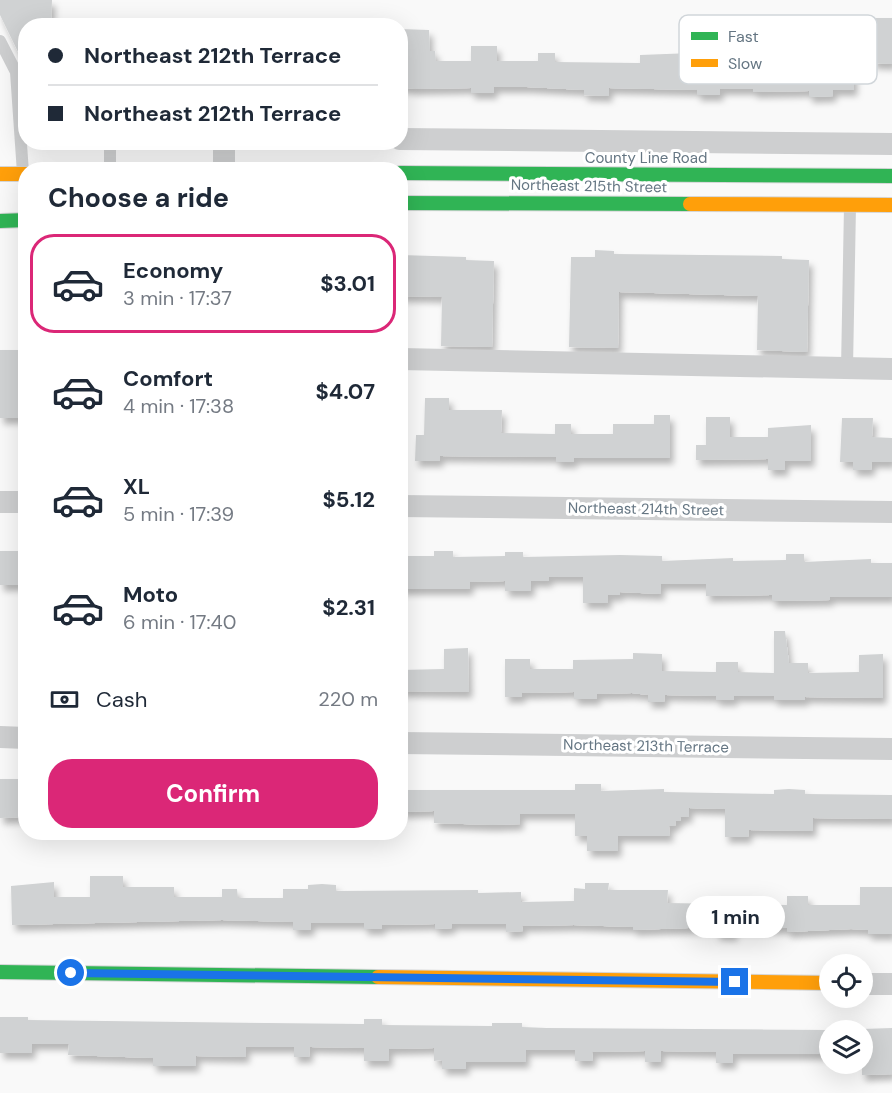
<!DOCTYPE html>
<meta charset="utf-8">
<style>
body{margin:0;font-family:"DM Sans",sans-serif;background:#f2f2f3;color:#1f2937;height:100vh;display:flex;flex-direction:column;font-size:22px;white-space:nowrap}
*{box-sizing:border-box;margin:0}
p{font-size:20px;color:#747a83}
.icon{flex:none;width:33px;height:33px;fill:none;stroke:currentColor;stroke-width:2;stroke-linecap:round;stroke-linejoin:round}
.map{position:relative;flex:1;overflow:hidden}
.drawer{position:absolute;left:18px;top:162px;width:390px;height:678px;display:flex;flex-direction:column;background:#fff;border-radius:24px;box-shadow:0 6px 24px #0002}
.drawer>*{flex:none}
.banner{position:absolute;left:18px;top:18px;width:390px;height:132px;border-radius:24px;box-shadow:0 6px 24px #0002;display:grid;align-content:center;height:132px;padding:0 30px;background:#fff}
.controls{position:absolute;left:819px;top:954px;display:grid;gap:12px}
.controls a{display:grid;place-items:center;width:54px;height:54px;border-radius:50%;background:#fff;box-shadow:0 6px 24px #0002;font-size:30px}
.end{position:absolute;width:27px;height:27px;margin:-14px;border:8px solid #1a73e8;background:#fff;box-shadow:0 0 0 3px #fff}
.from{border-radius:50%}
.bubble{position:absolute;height:42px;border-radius:21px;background:#fff;box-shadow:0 6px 24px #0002;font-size:20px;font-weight:700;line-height:42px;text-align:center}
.banner b{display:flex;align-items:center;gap:21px;height:57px;font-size:22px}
.banner b+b{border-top:2px solid #e0e1e3}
.banner i{width:15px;height:15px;background:#1f2937}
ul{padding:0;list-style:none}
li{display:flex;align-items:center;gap:18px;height:99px;margin:0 12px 9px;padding:0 18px;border:3px solid transparent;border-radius:24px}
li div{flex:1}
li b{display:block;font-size:22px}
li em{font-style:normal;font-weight:700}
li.current{border-color:#db2777}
li>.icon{width:54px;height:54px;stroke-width:1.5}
h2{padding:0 30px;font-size:27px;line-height:72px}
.pay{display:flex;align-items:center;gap:15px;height:66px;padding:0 30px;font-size:22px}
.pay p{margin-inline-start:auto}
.button{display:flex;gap:12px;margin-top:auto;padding:12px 30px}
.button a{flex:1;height:69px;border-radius:24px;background:#db2777;color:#fff;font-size:24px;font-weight:700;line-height:69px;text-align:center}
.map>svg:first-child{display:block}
</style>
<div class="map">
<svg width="892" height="1093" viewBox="0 0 892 1093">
<defs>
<filter id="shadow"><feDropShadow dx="3.5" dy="6" stdDeviation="3" flood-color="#0004"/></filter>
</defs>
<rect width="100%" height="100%" fill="#f9f9f9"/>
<path fill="#d0d2d3" filter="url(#shadow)" d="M0,0H52L51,26H26V68L0,15Z
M872,18H892V64L872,63Z
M400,29L429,30L430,51H435L436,61H471V46H497V61H538V53H555V62L640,63V55L718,52L719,63H742V66L809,65V56H831L830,65L854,64V90H833V96L809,97V91L753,92V89H720V95H697V90L609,88V96L584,95V90L527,87H494V93H471V88L415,89L400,87Z
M595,250L614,251V254L782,256V259L809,260L807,352L757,350L758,296L619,292L618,348L569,347L571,257H595Z
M400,255L466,257V260L494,261L492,347L441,346L442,297L400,296Z
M0,350H26V418H0Z
M425,398H449V410H502L501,433L555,434V424H571V434H613V424H654V415H670V458H574V462H556V457L440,456V461H415L416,435H424Z
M706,417H730V437H768V428L811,425V461H785V470H768V459L696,460V445H706Z
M842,418H873L872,437L892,438V462H872L871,470H853V462H840Z
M0,551H26V585H0Z
M434,551H453V557L505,556V552H523V557L620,555L662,556V561L733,558V561L786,560V554H804V562L871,559V563H892V597H830V600L772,601V595L706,596V584H661V594L620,592V595H608V603H583V577H549V581H531V591H505V581L470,582V589H400V556H434Z
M774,631H785L789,663H808V673L859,672V655L883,654V698L805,697V700H774V696H734V700H716V696L665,695L664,702H648V695L632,693L597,694V699H574V692L522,693V697H505V659H530V669H573V660L633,659V653L662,654V671L716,672V662H738V672L774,673Z
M468,648L469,692L400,691V670L444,669V649Z
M0,779H26V817L0,818Z
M575,784H601V791L664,789V792L774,794V790L789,789L805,790V794L892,795V819L813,818V831L749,830L748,837H725V809L689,808V817H680L681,821H676L675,826H669L670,836H618V851H587V836H575V814H520V824L493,825L434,823V811L400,812V790H575Z
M90,876H123V887H174V897H222V889H237L238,898H283V889H308V885L322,884L336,885V891L478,890V893L521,892V902L574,901V888L585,889V883H609L608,890H668L667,903L787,905V896H808V905H860V887H892V934H868V930L851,929L787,932V928H734V935L716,934V927L633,930V927L574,925L522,926L523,931L506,932V924H452V928L435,929V924L382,925V929H364V923H311V930H293V922L222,920L12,925L11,886L54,882V897H90Z
M0,1017H28V1020L267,1023L364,1024V1019H382V1025L492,1026V1023H522V1027L547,1028L830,1030V1054H733V1063H716V1052L661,1051V1062H645V1051L592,1052L593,1061H575V1050H526V1062H466V1069H442V1060L434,1061V1048L389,1049V1061H364V1048L310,1047L309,1057H294V1047H246V1057L196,1056V1066H153V1058L68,1055L69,1044H32V1053H0Z
M892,1028V1074L862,1075V1029Z"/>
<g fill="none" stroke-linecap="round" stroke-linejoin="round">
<g stroke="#d5d6d7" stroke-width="16">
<path id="fast" d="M400,173L892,176
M400,203L690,204
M0,221L26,220
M0,972L378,977"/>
</g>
<g stroke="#d5d6d7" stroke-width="16">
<path id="slow" d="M0,174H26
M690,204L892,205
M378,977L830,983"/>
</g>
<path stroke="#cecfd0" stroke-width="12" d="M0,41L16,72L23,173
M110,170V142
M847,368L850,206"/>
<path stroke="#cecfd0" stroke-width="22" d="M400,139L892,144
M224,142V170
M400,359L892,369
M0,502H26
M400,506L892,512
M0,737L26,738
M400,743L892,749
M862,984H892"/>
<use href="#fast" stroke="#30b455" stroke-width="14"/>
<use href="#slow" stroke="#ff9f0a" stroke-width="14"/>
</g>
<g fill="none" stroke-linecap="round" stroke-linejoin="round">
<path stroke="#1a73e8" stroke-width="8" d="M71,973L735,982"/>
</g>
<g text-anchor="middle" stroke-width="6" stroke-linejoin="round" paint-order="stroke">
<g font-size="15" fill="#657683" stroke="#fff">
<text x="646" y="163">County Line Road</text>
<text transform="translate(589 186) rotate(1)" y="5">Northeast 215th Street</text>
<text transform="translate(646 509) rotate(1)" y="5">Northeast 214th Street</text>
<text transform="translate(646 746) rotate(1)" y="5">Northeast 213th Terrace</text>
</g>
</g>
<rect x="679" y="15" width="198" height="69" rx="9" fill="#fff" stroke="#d1d6da" stroke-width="1.5"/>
<rect x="691" y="32" width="27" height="8" fill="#30b455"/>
<rect x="691" y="59" width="27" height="8" fill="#ff9f0a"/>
<g font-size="16" fill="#657683">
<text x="728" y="42">Fast</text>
<text x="728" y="69">Slow</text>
</g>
</svg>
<div class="controls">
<a><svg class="icon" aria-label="locate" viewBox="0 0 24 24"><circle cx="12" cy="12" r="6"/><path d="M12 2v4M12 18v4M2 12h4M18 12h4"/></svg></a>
<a><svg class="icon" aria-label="layers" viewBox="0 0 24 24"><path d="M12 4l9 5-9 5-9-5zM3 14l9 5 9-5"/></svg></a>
</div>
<i class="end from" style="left:71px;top:973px"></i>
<i class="end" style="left:735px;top:982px"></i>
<div class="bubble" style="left:686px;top:896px;width:99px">1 min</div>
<div class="banner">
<b><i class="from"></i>Northeast 212th Terrace</b>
<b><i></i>Northeast 212th Terrace</b>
</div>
<section class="drawer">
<h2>Choose a ride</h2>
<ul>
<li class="current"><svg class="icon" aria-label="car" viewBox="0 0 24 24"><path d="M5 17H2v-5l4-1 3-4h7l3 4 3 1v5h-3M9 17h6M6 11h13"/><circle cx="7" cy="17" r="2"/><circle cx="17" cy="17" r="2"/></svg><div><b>Economy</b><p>3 min · 17:37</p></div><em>$3.01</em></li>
<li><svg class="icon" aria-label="car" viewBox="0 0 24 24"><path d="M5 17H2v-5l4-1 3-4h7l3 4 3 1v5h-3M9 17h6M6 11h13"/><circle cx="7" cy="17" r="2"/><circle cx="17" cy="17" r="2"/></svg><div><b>Comfort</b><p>4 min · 17:38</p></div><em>$4.07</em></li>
<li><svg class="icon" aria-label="car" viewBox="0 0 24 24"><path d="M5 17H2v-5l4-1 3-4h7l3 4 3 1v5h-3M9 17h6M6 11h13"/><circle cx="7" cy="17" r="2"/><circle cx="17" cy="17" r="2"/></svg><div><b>XL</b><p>5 min · 17:39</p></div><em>$5.12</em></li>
<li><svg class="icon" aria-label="car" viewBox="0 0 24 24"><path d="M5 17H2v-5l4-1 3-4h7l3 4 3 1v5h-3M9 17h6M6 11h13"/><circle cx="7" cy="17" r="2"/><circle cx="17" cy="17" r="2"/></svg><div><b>Moto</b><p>6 min · 17:40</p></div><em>$2.31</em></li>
</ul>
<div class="pay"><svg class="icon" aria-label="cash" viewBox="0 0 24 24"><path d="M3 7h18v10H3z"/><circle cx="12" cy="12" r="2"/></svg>Cash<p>220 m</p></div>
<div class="button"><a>Confirm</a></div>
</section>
</div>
